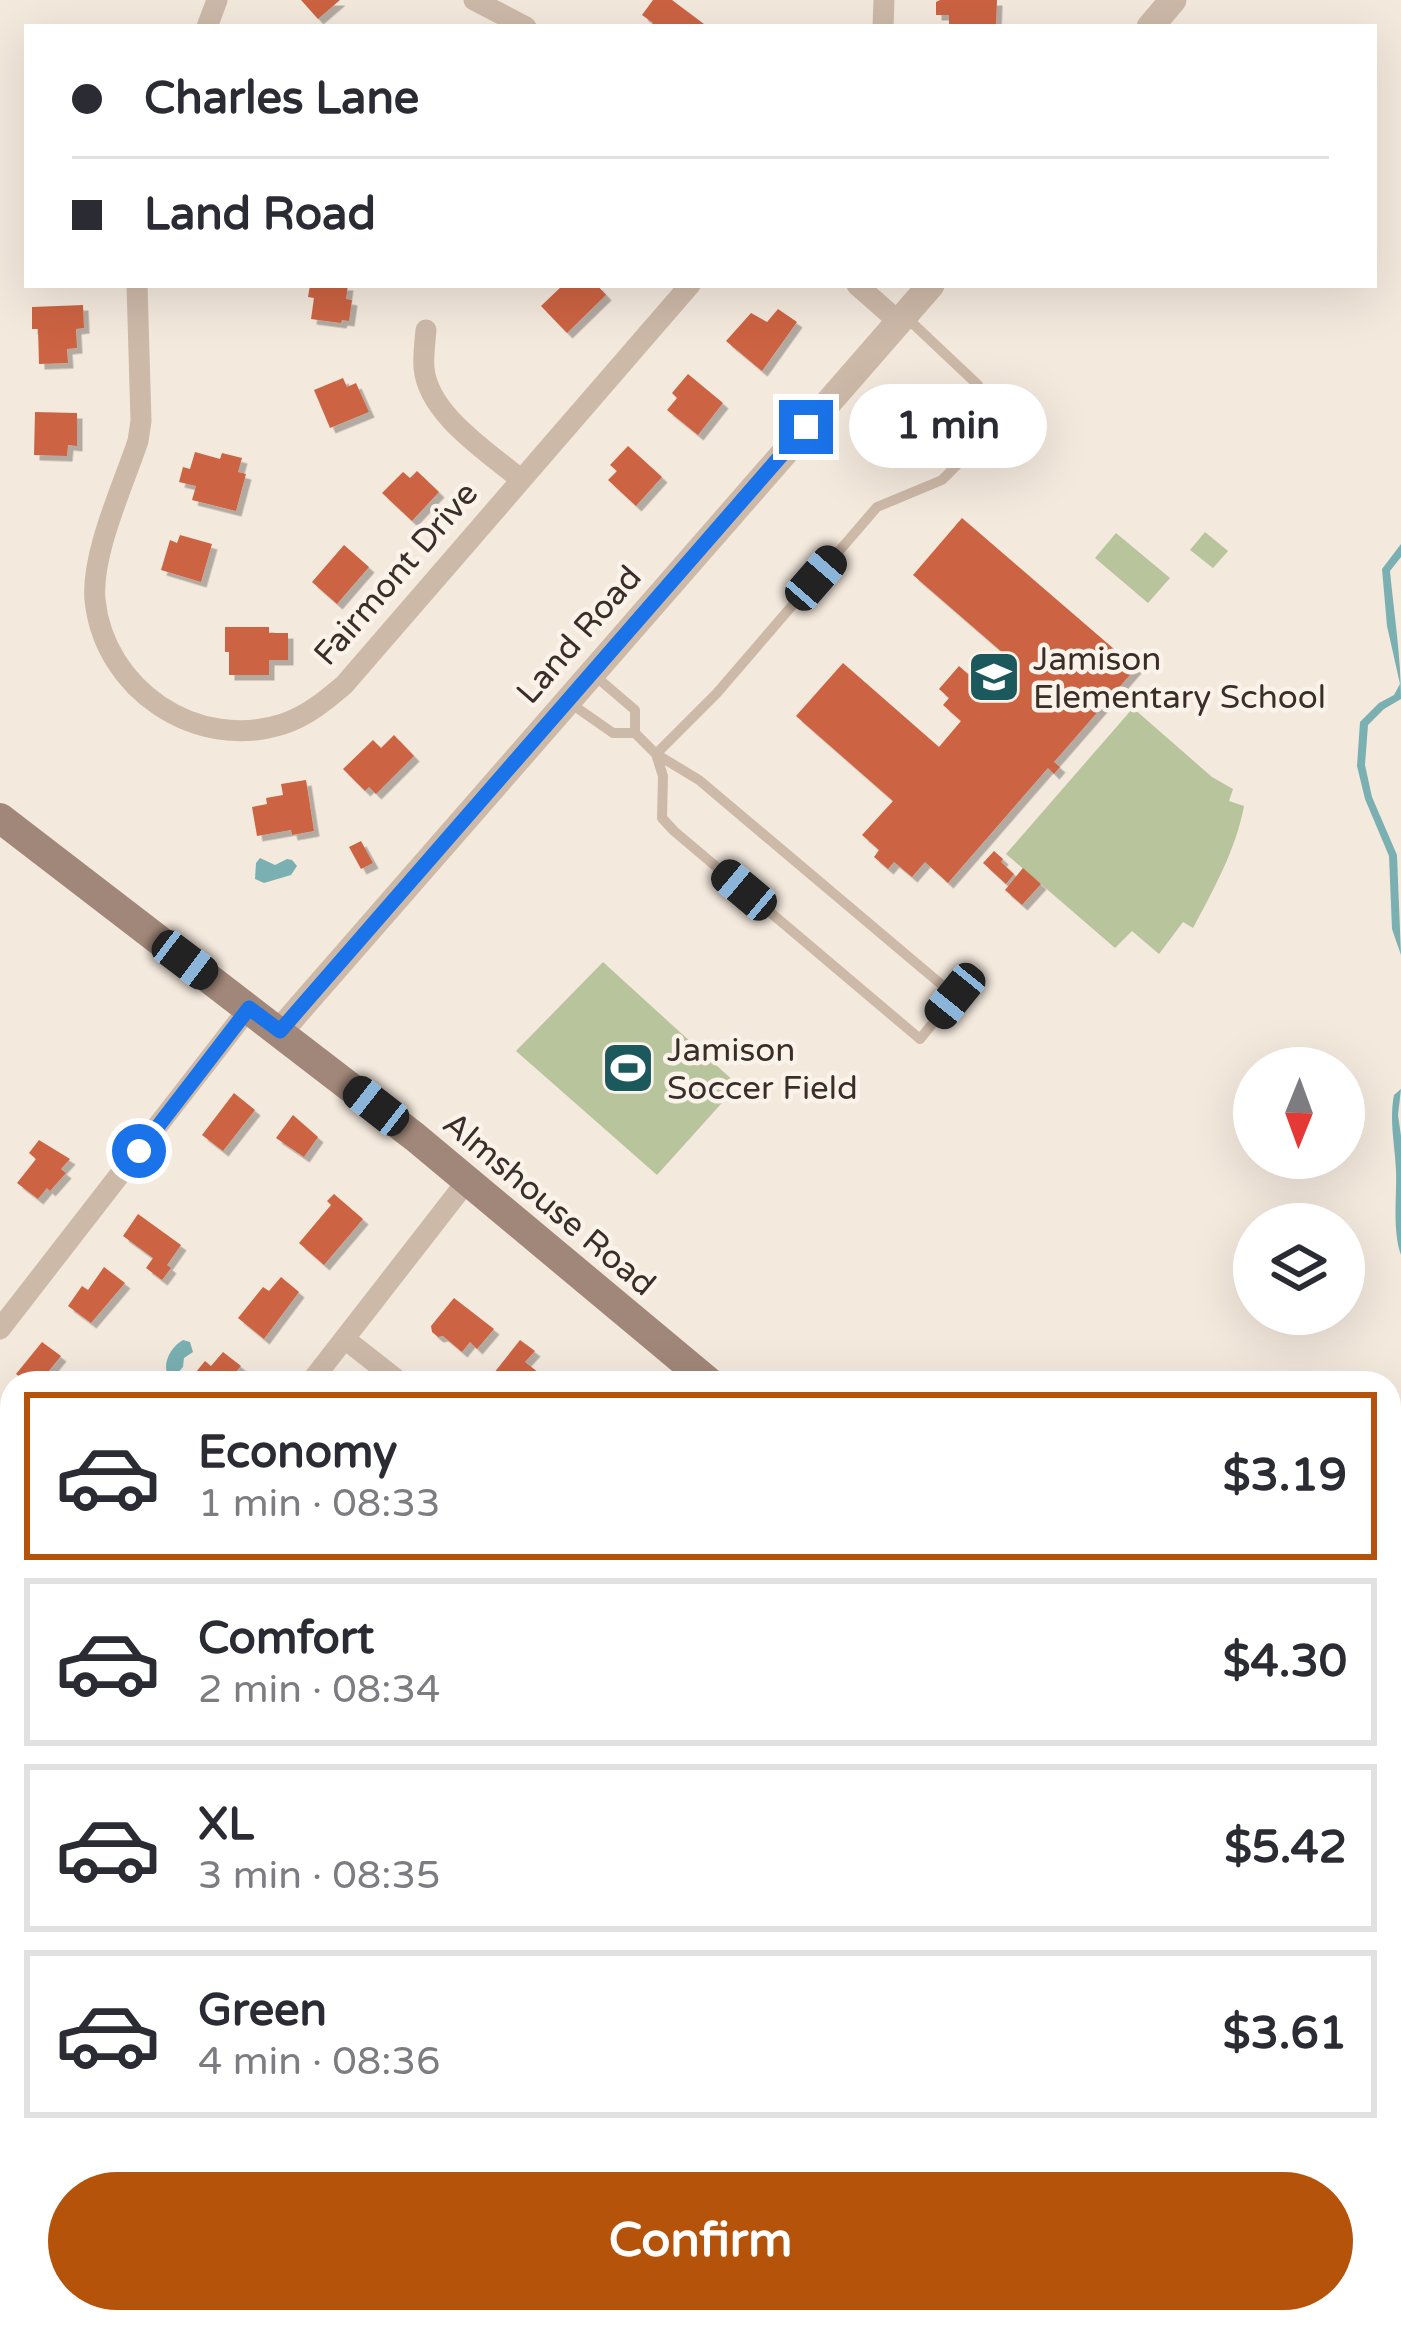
<!DOCTYPE html>
<meta charset="utf-8">
<style>
body{margin:0;font-family:"Varela Round",sans-serif;background:#f7f7f7;color:#2b2b33;height:100vh;display:flex;flex-direction:column;font-size:45px;white-space:nowrap}
*{box-sizing:border-box;margin:0}
p{font-size:39px;color:#7c7c81}
.icon{flex:none;width:66px;height:66px;fill:none;stroke:currentColor;stroke-width:2;stroke-linecap:round;stroke-linejoin:round}
.map{position:relative;flex:1;overflow:hidden}
.sheet{position:absolute;left:0px;top:1371px;width:1401px;height:963px;display:flex;flex-direction:column;background:#fff;border-radius:36px 36px 0 0;box-shadow:0 12px 48px #0002}
.sheet>*{flex:none}
.top-card{position:absolute;left:24px;top:24px;width:1353px;height:264px;border-radius:0px;box-shadow:0 12px 48px #0002;display:grid;align-content:center;height:264px;padding:0 48px;background:#fff}
.needle{width:78px;rotate:181deg}
.controls{position:absolute;left:1233px;top:1047px;display:grid;gap:24px}
.controls a{display:grid;place-items:center;width:132px;height:132px;border-radius:50%;background:#fff;box-shadow:0 12px 48px #0002;font-size:60px}
.end{position:absolute;width:54px;height:54px;margin:-27px;border:15px solid #1a73e8;background:#fff;box-shadow:0 0 0 6px #fff}
.from{border-radius:50%}
.bubble{position:absolute;height:84px;border-radius:42px;background:#fff;box-shadow:0 12px 48px #0002;font-size:39px;font-weight:700;line-height:84px;text-align:center}
.car{position:absolute;width:36px;height:72px;margin:-36px -18px;border-radius:15px;box-shadow:0 0 9px 3px #0007;background:linear-gradient(#222 24%,#8ab4d8 0 40%,#222 0 76%,#8ab4d8 0 86%,#222 0)}
.top-card b{display:flex;align-items:center;gap:42px;height:114px;font-size:45px}
.top-card b+b{border-top:3px solid #e1e1e2}
.top-card i{width:30px;height:30px;background:#2b2b33}
ul{padding:21px 0 0;list-style:none}
li{display:flex;align-items:center;gap:36px;height:168px;margin:0 24px 18px;padding:0 24px;border:6px solid #e1e1e2;border-radius:0px}
li div{flex:1}
li b{display:block;font-size:45px}
li em{font-style:normal;font-weight:700}
li.active{border-color:#b45309}
li>.icon{width:108px;height:108px;stroke-width:1.5}
.primary-button{display:flex;gap:24px;margin-top:auto;padding:24px 48px}
.primary-button a{flex:1;height:138px;border-radius:72px;background:#b45309;color:#fff;font-size:48px;font-weight:700;line-height:138px;text-align:center}
.map>svg:first-child{display:block}
</style>
<div class="map">
<svg width="1401" height="2332" viewBox="0 0 1401 2332">
<defs>
<filter id="shadow"><feDropShadow dx="5.5" dy="5.5" stdDeviation="0" flood-color="#0004"/></filter>
</defs>
<rect width="100%" height="100%" fill="#f4e9dd"/>
<path fill="#b7c49c" d="M1205,532L1228,551L1213,568L1190,550Z
M1116,533L1170,578L1148,603L1095,558Z
M1133,708L1212,777L1233,789L1229,801L1244,806C1236,849 1214,889 1193,928L1183,922L1159,954L1132,931L1115,948L1006,854Z
M603,962L738,1085L657,1175L516,1051Z
M12,2219V2322H255L251,2332H0V2224Z
M588,2322H1277L1274,2332H589Z"/>
<path fill="#7ab0b2" d="M1401,544V557L1390,571C1394,614 1401,656 1401,699L1384,709L1368,725L1365,765L1372,797L1397,855L1401,955L1392,929L1389,856L1365,799L1357,766L1360,722L1379,703L1394,695L1400,684L1387,626L1382,569Z
M260,858L275,865L287,859L292,860L297,866L291,875L264,883L255,879L256,863Z
M1401,1089L1398,1115L1401,1136V1255C1392,1229 1397,1198 1396,1171C1395,1145 1389,1121 1394,1095Z
M183,1340L190,1342L193,1352L184,1358L183,1367L175,1376L171,1372L167,1373C163,1361 172,1346 183,1340Z
M975,2322H1059L1056,2332H966Z"/>
<path fill="#cc6443" filter="url(#shadow)" d="M301,0H340L318,19Z
M653,0H672L704,24L702,27H649L653,23L642,15Z
M940,0H997L996,26L949,25V15H936V2Z
M310,285H348L346,299L352,300L349,321L342,320L341,323L311,319L314,298L308,297Z
M563,285H597L606,295L567,333L541,306Z
M83,305L84,328L76,329L77,348L67,349L68,363L39,364L38,329H32V307Z
M778,309L797,322L762,371L726,341L751,313L767,322Z
M688,374L723,403L698,435L667,410L677,398L672,393Z
M343,378L347,387L356,383L369,412L330,428L314,390Z
M35,412L77,413V446L68,445L67,456L34,455Z
M628,446L662,477L636,506L608,480L617,471L610,465Z
M195,452L220,459L222,453L242,458L238,472L246,474L236,511L192,500L196,486L179,482L183,467L190,469Z
M417,471L439,492L412,521L382,493L403,472L410,478Z
M962,518L1136,668L1054,762L1060,767L1054,774L1048,768L948,883L925,862L912,877L894,862L888,869L874,857L879,850L862,835L893,801L796,716L843,663L939,747L961,721L943,705L949,698L939,689L959,666L968,674L977,667L992,681L1010,659L913,575Z
M180,535L212,544L201,582L161,570L170,540L177,543Z
M344,545L369,567L337,604L312,582Z
M225,627H269V633H288V660H269V675H229V652H225Z
M394,735L414,756L376,794L369,787L365,791L343,769L373,740L381,748Z
M306,780L314,831L292,835L291,830L257,836L252,807L267,804L266,798L283,795L281,784Z
M361,841L373,863L361,869L349,847Z
M994,851L1003,859L1001,862L1014,874L1006,884L983,863Z
M1023,868L1041,884L1022,905L1005,890Z
M234,1093L255,1110L223,1151L202,1135Z
M293,1115L318,1137L304,1157L276,1138Z
M39,1140L70,1159L61,1169L66,1173L50,1191L47,1188L38,1199L17,1183L36,1159L29,1153Z
M334,1194L363,1219L324,1265L299,1243L331,1205L327,1201Z
M138,1214L181,1245L167,1265L171,1268L162,1280L146,1268L153,1258L123,1236Z
M104,1267L125,1283L91,1323L68,1306L82,1286L88,1290Z
M281,1277L299,1292L264,1339L238,1318L263,1287L269,1291Z
M454,1298L494,1329L477,1349L470,1342L462,1352L443,1336L438,1337L432,1332L431,1326Z
M520,1340L535,1351L525,1362L543,1376L537,1383H496L490,1378Z
M42,1342L61,1356L39,1383H28L16,1374Z
M223,1352L241,1366L229,1380L233,1383H187L205,1361L211,1366Z
M0,1954L12,1979V1987L0,1993Z
M1389,2140L1401,2145V2209L1389,2205Z
M1307,2322H1357L1354,2332H1304Z"/>
<g fill="none" stroke-linecap="round" stroke-linejoin="round">
<path stroke="#b9a392" stroke-width="3" stroke-dasharray="6 6" stroke-linecap="butt" d="M910,2332L915,2322
M1258,2332L1262,2322"/>
<path stroke="#cdb9a8" stroke-width="10" d="M594,675L635,710V733L656,754L699,780L955,996L920,1039L674,831L662,818L663,776L656,754
M570,703L613,733H635
M656,754L717,693L877,507L942,480L960,462L982,421L984,404L978,385L907,318"/>
<path stroke="#cdb9a8" stroke-width="21" d="M474,0L526,27
M207,27L217,0
M883,27L884,0
M137,285L141,421L138,441C123,486 91,554 95,600C104,689 196,752 283,724C307,716 325,701 344,685L690,285
M857,285L899,322
M426,330C425,342 423,356 424,368C428,414 487,451 520,479
M0,1329L249,1008
M345,1339L401,1383
M310,1383L467,1181
M0,2068L12,2062
M413,2332L416,2322"/>
<path stroke="#cdb9a8" stroke-width="27" d="M1150,27L1173,0
M280,1031L931,285"/>
<path stroke="#a18779" stroke-width="30" d="M0,818L415,1137L710,1383
M1389,1915L1401,1925"/>
</g>
<g fill="none" stroke-linecap="round" stroke-linejoin="round">
<path stroke="#1a73e8" stroke-width="15" d="M139,1151L249,1008L280,1031L806,427"/>
</g>
<defs>
<g id="school-square" transform="scale(2.7)"><rect x="-9" y="-9" width="18" height="18" rx="4" fill="#1c595d" stroke="#fbf3ea"/><path d="M0-5L7-2L0 1L-7-2ZM-4 1L0 2.5L4 1V4Q0 6-4 4Z" fill="#fff"/></g>
<g id="stadium-square" transform="scale(2.7)"><rect x="-9" y="-9" width="18" height="18" rx="4" fill="#1c595d" stroke="#fbf3ea"/><path d="M0-5a6.5 5 0 1 0 0 10a6.5 5 0 1 0 0-10ZM-3.5-1.8h7v3.6h-7Z" fill="#fff"/></g>
</defs>
<g fill-rule="evenodd">
<use href="#school-square" x="994" y="677"/>
<use href="#stadium-square" x="628" y="1068"/>
</g>
<g text-anchor="middle" stroke-width="9" stroke-linejoin="round" paint-order="stroke">
<g font-size="33" fill="#392e29" stroke="#fbf3ea">
<text transform="translate(395 573) rotate(-49)" y="12">Fairmont Drive</text>
<text transform="translate(578 634) rotate(-49)" y="12">Land Road</text>
<text transform="translate(550 1203) rotate(40)" y="12">Almshouse Road</text>
</g>
<g font-size="33" fill="#392e29" stroke="#fbf3ea" text-anchor="start">
<text x="1033" y="670">Jamison<tspan x="1033" dy="38">Elementary School</tspan></text>
<text x="667" y="1061">Jamison<tspan x="667" dy="38">Soccer Field</tspan></text>
</g>
</g>
</svg>
<div class="controls">
<a><svg class="needle" viewBox="-14 -14 28 28"><path d="M0-13l5 13h-10z" fill="#e53935"/><path d="M0 13l5-13h-10z" fill="#7c7c81"/></svg></a>
<a><svg class="icon" aria-label="layers" viewBox="0 0 24 24"><path d="M12 4l9 5-9 5-9-5zM3 14l9 5 9-5"/></svg></a>
</div>
<i class="end from" style="left:139px;top:1151px"></i>
<i class="end" style="left:806px;top:427px"></i>
<div class="bubble" style="left:849px;top:384px;width:198px">1 min</div>
<i class="car" style="left:816px;top:578px;rotate:41deg"></i>
<i class="car" style="left:744px;top:890px;rotate:310deg"></i>
<i class="car" style="left:185px;top:960px;rotate:127deg"></i>
<i class="car" style="left:955px;top:996px;rotate:219deg"></i>
<i class="car" style="left:376px;top:1106px;rotate:308deg"></i>
<div class="top-card">
<b><i class="from"></i>Charles Lane</b>
<b><i></i>Land Road</b>
</div>
<section class="sheet">
<ul>
<li class="active"><svg class="icon" aria-label="car" viewBox="0 0 24 24"><path d="M5 17H2v-5l4-1 3-4h7l3 4 3 1v5h-3M9 17h6M6 11h13"/><circle cx="7" cy="17" r="2"/><circle cx="17" cy="17" r="2"/></svg><div><b>Economy</b><p>1 min · 08:33</p></div><em>$3.19</em></li>
<li><svg class="icon" aria-label="car" viewBox="0 0 24 24"><path d="M5 17H2v-5l4-1 3-4h7l3 4 3 1v5h-3M9 17h6M6 11h13"/><circle cx="7" cy="17" r="2"/><circle cx="17" cy="17" r="2"/></svg><div><b>Comfort</b><p>2 min · 08:34</p></div><em>$4.30</em></li>
<li><svg class="icon" aria-label="car" viewBox="0 0 24 24"><path d="M5 17H2v-5l4-1 3-4h7l3 4 3 1v5h-3M9 17h6M6 11h13"/><circle cx="7" cy="17" r="2"/><circle cx="17" cy="17" r="2"/></svg><div><b>XL</b><p>3 min · 08:35</p></div><em>$5.42</em></li>
<li><svg class="icon" aria-label="car" viewBox="0 0 24 24"><path d="M5 17H2v-5l4-1 3-4h7l3 4 3 1v5h-3M9 17h6M6 11h13"/><circle cx="7" cy="17" r="2"/><circle cx="17" cy="17" r="2"/></svg><div><b>Green</b><p>4 min · 08:36</p></div><em>$3.61</em></li>
</ul>
<div class="primary-button"><a>Confirm</a></div>
</section>
</div>
